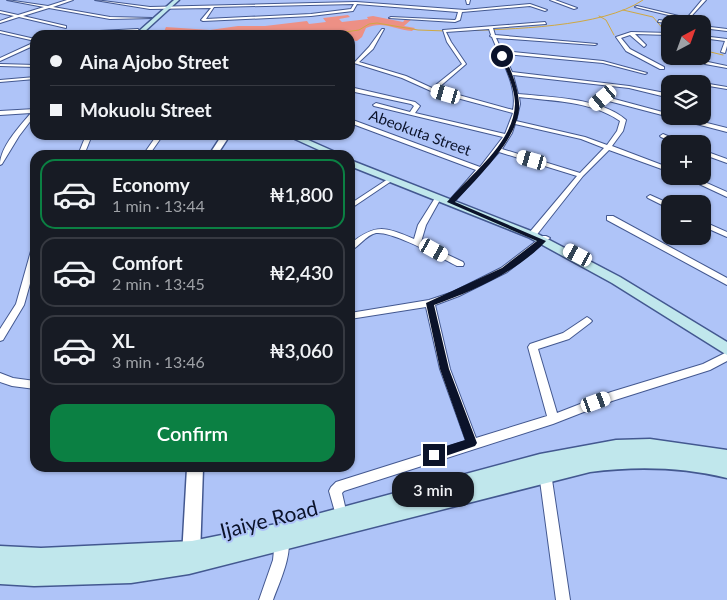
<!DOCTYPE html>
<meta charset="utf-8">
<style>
body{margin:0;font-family:Lato,sans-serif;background:#242831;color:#f1f3f6;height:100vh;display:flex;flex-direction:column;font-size:19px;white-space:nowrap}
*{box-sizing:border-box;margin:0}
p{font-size:16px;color:#9ea1a6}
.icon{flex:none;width:28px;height:28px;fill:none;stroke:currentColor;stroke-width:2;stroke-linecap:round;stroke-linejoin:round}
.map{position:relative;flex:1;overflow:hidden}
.panel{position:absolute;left:30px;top:150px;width:325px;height:322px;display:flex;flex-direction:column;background:#171b24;border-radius:15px;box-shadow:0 1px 4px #0004}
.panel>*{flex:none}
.hud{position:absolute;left:30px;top:30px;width:325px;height:110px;border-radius:15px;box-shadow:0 1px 4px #0004;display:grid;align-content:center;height:110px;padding:0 20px;background:#171b24}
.needle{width:32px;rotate:41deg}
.fabs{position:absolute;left:661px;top:15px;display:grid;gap:10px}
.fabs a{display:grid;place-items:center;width:50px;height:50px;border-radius:10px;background:#171b24;box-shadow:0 1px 4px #0004;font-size:25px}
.end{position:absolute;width:22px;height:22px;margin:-11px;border:6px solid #0b132a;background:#fff;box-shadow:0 0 0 2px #fff}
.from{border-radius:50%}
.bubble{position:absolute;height:35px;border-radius:15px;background:#171b24;box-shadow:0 1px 4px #0004;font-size:16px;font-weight:600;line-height:35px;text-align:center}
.car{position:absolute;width:15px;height:30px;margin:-15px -8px;border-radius:6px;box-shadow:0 0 4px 1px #0007;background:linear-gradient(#fff 24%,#345 0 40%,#fff 0 76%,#345 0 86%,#fff 0)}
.hud b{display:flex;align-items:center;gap:18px;height:48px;font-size:19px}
.hud b+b{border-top:1px solid #363941}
.hud i{width:12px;height:12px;background:#f1f3f6}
ul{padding:9px 0 0;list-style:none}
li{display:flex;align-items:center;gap:15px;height:70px;margin:0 10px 8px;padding:0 10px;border:2px solid #363941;border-radius:15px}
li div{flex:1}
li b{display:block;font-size:19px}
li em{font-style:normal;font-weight:600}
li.active{border-color:#0b8043}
li>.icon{width:45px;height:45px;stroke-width:1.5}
.action{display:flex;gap:10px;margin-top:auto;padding:10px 20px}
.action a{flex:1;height:58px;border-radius:15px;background:#0b8043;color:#fff;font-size:20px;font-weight:600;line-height:58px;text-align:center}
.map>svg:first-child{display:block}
</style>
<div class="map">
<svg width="727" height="600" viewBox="0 0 727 600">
<rect width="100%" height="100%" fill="#afc4f8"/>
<path fill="#ed9085" d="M348,15L350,17L339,19L342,22L368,19L367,17L373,16L403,22L406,18L412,19L404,26L415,28L412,31C395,30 383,20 366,28L362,37L357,41L350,40V35H148L163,34L166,27L210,30L238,26H265L307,21L309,24L326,22L323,18Z"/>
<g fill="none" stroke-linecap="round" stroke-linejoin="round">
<path stroke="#cfa842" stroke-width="1" d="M623,10L653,17L670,37
M599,16L606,20L614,35
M268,31L338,33L359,30L369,24L377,23L418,30L446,31
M459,31C509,29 602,28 643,0
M702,50L723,55"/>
<g stroke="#435890" stroke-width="2">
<path id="minor" d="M7,0L48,6L67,0H73L53,7L110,17L152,18L110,19L49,8L23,16L66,26V28L19,17L0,23V21L14,16L0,13V11L18,15L44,7Z
M95,0L150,7L356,2L465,10L530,4L547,10L545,11L530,6L462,12L460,20L455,22L389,18L391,17L455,20L456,19L458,12L357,4L353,11L311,16L203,21L201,20L211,8L150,9ZM354,4L351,9L311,14L206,19L214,7Z
M466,0H470L469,4H467Z
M550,0H555L577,8L574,9Z
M702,0H706L685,23L683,22L685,19L635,7L637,6L687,18Z
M659,20L678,23L680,24L658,22Z
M545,22L546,24L493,28L495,35L597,44L595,45L496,38L502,51L603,61L647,73L645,74L603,63L504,54L512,72L629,86L670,94V98L629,88L513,75L518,94C550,97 602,98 626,120L623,131L612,146L670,168V172L609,150L583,176L535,237H529L528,235L529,233L577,176L499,152L453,203L451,204L447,202L449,201L476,170L350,123V119L480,167L503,137L374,106L373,105L376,103L410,112L414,106L411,104L350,91V87L415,102L420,106L415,113L505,134L513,113L431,91L402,78L354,63L369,47L382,29H384L373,49L359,62L406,76L432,88L462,64L447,42L443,30ZM489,29L491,35L490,36L492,37C501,60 518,86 513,110L437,89L466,64L451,42L446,32ZM519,97C552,101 592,101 620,121L617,131L607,145L585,137L516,121L520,104ZM515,124L581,139L604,148L580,173L502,149L512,133Z
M702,26L727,29V31L702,28Z
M138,29L139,31L63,34L61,33Z
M0,31L35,39V41L0,33Z
M631,32L670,33V35L635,34L646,45L644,47L630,35L621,38L630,49L664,67V69H660L626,51L616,37Z
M702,36L727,39V46L725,53L721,52L725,41L702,38Z
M35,42V45L0,61V58Z
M692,56H698L708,62L727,66V68L705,64Z
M0,64L35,65V67L0,66Z
M35,77V79L0,82V80Z
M709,84L727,87V89L709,86Z
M603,96L670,114V116H679L727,128V132L601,99L600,98Z
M35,109V115L19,136L2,164L0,165C0,147 20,126 31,113L0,115V111Z
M663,134L684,143L685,144H676L661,137L660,136Z
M86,135H92L84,155H78Z
M157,135H163L149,155H143Z
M215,149L232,154L233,155H223L213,152V150Z
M702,150L727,159V163L702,154Z
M682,176H691L727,192V197Z
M391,177L393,178V180L350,209V204Z
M650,195L670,204V209L648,198L647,197Z
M438,196L441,198L426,225L421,242L463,262L464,264L463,266H457C441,258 393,231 376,233C366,235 359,247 350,251V244C376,223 385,227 414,239L418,225L435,198Z
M607,216H613L727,278V285L607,220Z
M702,221L727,232V237L702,226Z
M543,236H546L550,238L507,272L459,296L435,305L450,369L476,438L547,416L528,347L530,344L563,333L587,317L590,319L592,321L590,323L569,339L538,349L557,413L611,392L703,364L727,352V361L710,370L612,401L553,424L344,491L342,493L347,515L345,519L341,521L337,519L329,491L331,487L336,482L466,441L440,369L426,307L350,319V313L429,300L453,292L501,268Z
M35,248V266L24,305L3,340L0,341V329L16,304L31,251Z
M0,373L13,378L35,381V389L12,386L0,382Z
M545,467L549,469L551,473L570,600H556L539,473L541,469Z
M282,533L287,535C294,552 279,583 273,600H259L273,560L275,540L277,535Z"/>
</g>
<g stroke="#435890" stroke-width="3">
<path id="tertiary" d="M222,135H230L217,155H209Z
M187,468H203L200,556L197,562L191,565L185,562L182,556Z"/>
</g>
<g stroke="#435890" stroke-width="3">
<path id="secondary" d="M174,0H179L144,32V35H138L139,31Z
M286,135H297L342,155H330Z
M350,160L536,233L620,277L727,342V355L612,283L528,237L350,166Z
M650,439L727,450V478C681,467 637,466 590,472L189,574L131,583L34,586L0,584V546L41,548L192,541L291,521L540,454L616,440Z"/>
</g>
<use href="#minor" fill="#fff" fill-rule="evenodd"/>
<use href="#tertiary" fill="#fff" fill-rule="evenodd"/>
<use href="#secondary" fill="#c0e7ec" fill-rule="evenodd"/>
</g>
<path fill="#0b132a" d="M503,55C511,69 518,87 519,103C522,136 476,179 455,202L546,241C517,272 473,291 434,305L449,369L477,443L475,446L434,460L430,459V451L465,440L440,369L426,303L502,268L537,241L447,202C470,175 514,143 515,104C515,89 506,69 500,56Z"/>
<g text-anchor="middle" stroke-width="4" stroke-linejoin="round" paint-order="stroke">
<g font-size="15" fill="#0b132a" stroke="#afc4f8">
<text transform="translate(420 133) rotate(20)" y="5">Abeokuta Street</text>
</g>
<g font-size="21" fill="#0b132a" stroke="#afc4f8">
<text transform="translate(269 520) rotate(-14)" y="7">Ijaiye Road</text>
</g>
</g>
</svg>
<div class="fabs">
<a><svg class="needle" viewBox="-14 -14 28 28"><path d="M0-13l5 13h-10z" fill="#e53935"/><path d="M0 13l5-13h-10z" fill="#9ea1a6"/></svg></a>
<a><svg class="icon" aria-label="layers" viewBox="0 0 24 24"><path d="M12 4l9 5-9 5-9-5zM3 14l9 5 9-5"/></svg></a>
<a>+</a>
<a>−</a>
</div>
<i class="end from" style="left:502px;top:56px"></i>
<i class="end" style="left:434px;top:455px"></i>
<div class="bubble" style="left:392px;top:472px;width:82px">3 min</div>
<i class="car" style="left:446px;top:94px;rotate:286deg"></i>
<i class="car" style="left:603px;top:98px;rotate:230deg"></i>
<i class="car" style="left:532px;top:160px;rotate:286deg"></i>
<i class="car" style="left:434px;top:250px;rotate:119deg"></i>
<i class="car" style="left:578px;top:255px;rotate:298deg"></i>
<i class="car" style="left:596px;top:402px;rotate:70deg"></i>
<div class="hud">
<b><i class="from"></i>Aina Ajobo Street</b>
<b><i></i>Mokuolu Street</b>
</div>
<section class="panel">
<ul>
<li class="active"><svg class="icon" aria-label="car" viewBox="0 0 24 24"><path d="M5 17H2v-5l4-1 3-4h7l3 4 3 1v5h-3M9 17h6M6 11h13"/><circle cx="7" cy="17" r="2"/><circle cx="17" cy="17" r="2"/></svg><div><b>Economy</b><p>1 min · 13:44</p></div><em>₦1,800</em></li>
<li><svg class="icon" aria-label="car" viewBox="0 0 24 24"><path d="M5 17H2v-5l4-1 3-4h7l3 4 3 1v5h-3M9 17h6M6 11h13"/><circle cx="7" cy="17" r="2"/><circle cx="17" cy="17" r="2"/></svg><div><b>Comfort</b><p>2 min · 13:45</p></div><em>₦2,430</em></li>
<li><svg class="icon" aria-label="car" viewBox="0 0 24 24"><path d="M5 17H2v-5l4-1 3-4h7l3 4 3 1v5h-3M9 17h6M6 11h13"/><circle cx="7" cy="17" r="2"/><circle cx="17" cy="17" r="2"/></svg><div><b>XL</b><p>3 min · 13:46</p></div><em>₦3,060</em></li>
</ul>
<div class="action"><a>Confirm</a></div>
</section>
</div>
